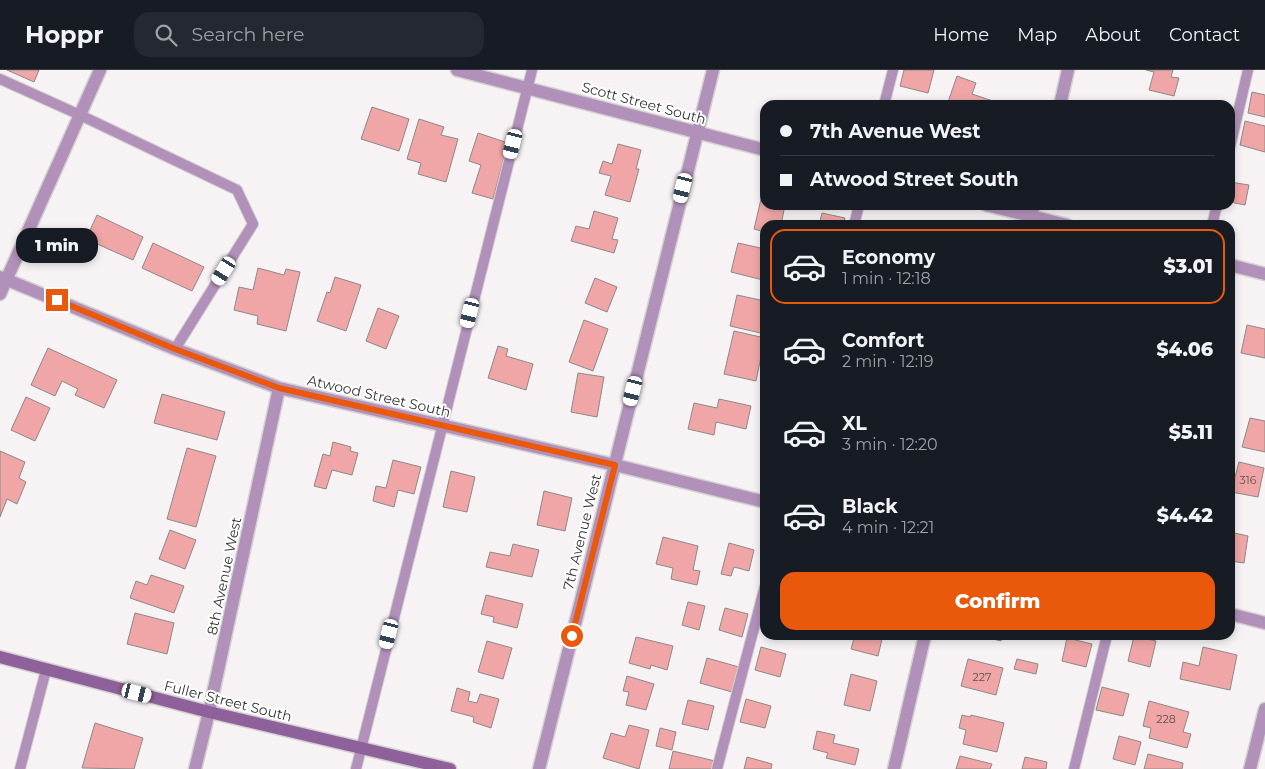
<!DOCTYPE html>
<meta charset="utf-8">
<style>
body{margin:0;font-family:Montserrat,sans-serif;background:#242831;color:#f1f3f6;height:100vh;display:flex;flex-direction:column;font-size:19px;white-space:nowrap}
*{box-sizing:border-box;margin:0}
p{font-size:16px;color:#9ea1a6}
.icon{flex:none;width:28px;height:28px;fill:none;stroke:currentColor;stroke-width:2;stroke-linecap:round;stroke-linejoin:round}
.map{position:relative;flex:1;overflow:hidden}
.panel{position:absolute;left:760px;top:150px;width:475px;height:420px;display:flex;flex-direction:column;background:#171b24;border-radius:15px;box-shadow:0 2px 8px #0003}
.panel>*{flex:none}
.top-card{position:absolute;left:760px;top:30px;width:475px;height:110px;border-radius:15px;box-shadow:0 2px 8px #0003;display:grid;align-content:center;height:110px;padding:0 20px;background:#171b24}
.end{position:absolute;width:22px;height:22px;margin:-11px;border:6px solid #ea580c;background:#fff;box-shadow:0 0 0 2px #fff}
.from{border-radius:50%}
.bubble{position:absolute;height:35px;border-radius:15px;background:#171b24;box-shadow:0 2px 8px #0003;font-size:16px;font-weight:800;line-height:35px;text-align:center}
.car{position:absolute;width:15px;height:30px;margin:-15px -8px;border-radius:6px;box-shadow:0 0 4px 1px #0007;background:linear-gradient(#fff 24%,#345 0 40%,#fff 0 76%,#345 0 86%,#fff 0)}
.top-card b{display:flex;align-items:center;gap:18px;height:48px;font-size:19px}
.top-card b+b{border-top:1px solid #363941}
.top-card i{width:12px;height:12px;background:#f1f3f6}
ul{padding:9px 0 0;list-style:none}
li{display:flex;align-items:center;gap:15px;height:75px;margin:0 10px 8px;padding:0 10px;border:2px solid transparent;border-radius:15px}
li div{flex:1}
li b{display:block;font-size:19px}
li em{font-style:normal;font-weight:800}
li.selected{border-color:#ea580c}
li>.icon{width:45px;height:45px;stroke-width:1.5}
.primary-button{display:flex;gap:10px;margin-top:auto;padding:10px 20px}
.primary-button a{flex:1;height:58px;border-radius:15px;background:#ea580c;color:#fff;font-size:20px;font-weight:800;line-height:58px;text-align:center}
header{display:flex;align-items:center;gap:30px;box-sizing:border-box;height:70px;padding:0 25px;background:#171b24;border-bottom:1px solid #363941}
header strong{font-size:24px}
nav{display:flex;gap:28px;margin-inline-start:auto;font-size:18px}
.search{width:350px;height:45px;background:#242831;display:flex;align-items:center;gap:12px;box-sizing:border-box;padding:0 18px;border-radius:15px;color:#9ea1a6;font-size:19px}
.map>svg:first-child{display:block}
</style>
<header>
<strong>Hoppr</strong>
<div class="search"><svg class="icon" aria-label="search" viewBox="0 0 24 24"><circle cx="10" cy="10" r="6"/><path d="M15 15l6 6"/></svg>Search here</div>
<nav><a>Home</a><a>Map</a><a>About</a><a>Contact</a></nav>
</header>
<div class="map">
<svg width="1265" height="699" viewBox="0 0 1265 699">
<rect width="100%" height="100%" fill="#f7f3f5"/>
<path fill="#f0a6a6" stroke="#8c8989" d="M7,0H39L34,12Z
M904,0H934L928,23L900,16Z
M1146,0H1173L1171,7L1179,8L1174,26L1149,20L1154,2Z
M957,6L976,13L972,24L993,31L991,35H947Z
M1252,22L1265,25V47L1248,43Z
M372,37L409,49L399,81L361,69Z
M419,49L444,57L441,65L458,69L446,112L418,104L421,93L407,89Z
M1245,51L1265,56V82L1240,75Z
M478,63L508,73L493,129L472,123L481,95L469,91Z
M618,74L641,80L636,99H639L630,132L605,125L611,106L599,103L603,91L612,94Z
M1230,112L1249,115L1245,135L1230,132Z
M762,125L765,126V135H785L781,155H765V162L754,159Z
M594,141L618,148L612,169L618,170L614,183L571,171L576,156L589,159Z
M822,143L845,148L843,155H819Z
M97,145L143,167L133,190L86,169Z
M153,173L204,197L192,221L142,198Z
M738,173L765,179V204L763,210L731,202Z
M258,198L284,205L286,199L300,202L286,261L257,254L258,246L234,240L239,217L253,220Z
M335,207L361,215L346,261L317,251L327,222L330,223Z
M595,208L617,217L607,242L585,233Z
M737,225L765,231V264L730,256Z
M378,238L399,246L386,279L366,271Z
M584,250L608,259L593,301L569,292Z
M1247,255L1265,259V288L1241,283Z
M734,261L765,268L756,311L724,304Z
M498,276L508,279L506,286L533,294L526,320L488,308Z
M48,278L117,310L104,338L75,325L78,319L62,311L55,326L31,315Z
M578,303L604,307L597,347L571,342Z
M162,324L225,342L217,370L154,353Z
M26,327L50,338L35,371L11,360Z
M719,329L751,336L746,359L716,352L714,365L688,359L694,333L717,338Z
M1250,348L1265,351V382L1242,377Z
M333,372L351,377L350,381L358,383L352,405L332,400L326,419L314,416L323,384L330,386Z
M187,378L216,386L196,457L167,449Z
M0,381L25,392L19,408L26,412L17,434L7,429L0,447Z
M393,390L421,397L414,424L398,420L394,437L373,431L376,416L386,418Z
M1239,392L1264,398L1258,427L1231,422Z
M451,401L475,407L467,442L443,437Z
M544,421L572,428L565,461L537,455Z
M170,460L196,470L185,499L159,489Z
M1230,462L1248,466L1244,493L1230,491Z
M663,467L698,476L693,500L700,501L697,515L671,509L673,498L656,494Z
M729,473L754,480L749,501L734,497L731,506L721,504Z
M513,474L539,480L532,507L486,497L490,482L510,486Z
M151,505L184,516L174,543L130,528L136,511L147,515Z
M486,525L523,534L517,558L493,552L494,547L481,544Z
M688,532L705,536L699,560L682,555Z
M725,538L748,544L742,567L719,560Z
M135,543L174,553L167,584L127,574Z
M855,565H883L878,586L851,579Z
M977,565H1002L1001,571Z
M1134,566L1156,571L1150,597L1128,591Z
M636,567L673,576L667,600L651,595L650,599L629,593Z
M1067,568L1092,574L1086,597L1062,591Z
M487,571L512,578L503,609L478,602Z
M761,577L786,584L780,607L755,600Z
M1203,577L1237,585L1230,620L1180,609L1183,592L1199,596Z
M707,588L739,597L732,622L700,613Z
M968,589L1003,598L996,625L961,616Z
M1017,589L1038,594L1036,604L1014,599Z
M851,604L877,611L870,641L844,635Z
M627,606L654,614L646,640L626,635L629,622L623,621Z
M1102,617L1129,624L1123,646L1096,640Z
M457,618L470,622L468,631L477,633L480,624L499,629L491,658L473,652L474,647L451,641Z
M746,629L771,636L765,658L740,652Z
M688,630L714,636L708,660L682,654Z
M1149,631L1189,642L1183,662L1191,664L1187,678L1149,668L1151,658L1143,656Z
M962,645L970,647L971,645L1004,653L997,682L963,674L966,660L959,658Z
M95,653L143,668L134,699L82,698Z
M629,655L649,660L639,699L603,688L611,663L625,667Z
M660,658L676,662L672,680L656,676Z
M817,661L835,665L833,673L859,679L855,695L826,688L828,683L813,679Z
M1119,666L1141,672L1135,695L1113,689Z
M673,681L715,691L713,699H669Z
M1148,684L1183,693L1182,699H1144Z
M960,686L992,694L990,699H956Z
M747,687L772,694L771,699H744Z
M1025,687L1047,692L1046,699H1022Z"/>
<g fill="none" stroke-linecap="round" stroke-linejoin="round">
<g stroke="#d4d1d2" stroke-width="12">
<path id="lane" d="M0,9L80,45L237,120L253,154L175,279
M884,35L893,0
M1230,77L1248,0
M854,155L859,135
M1212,155L1217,135
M20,699L46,600
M356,699L532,0
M717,699L765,516
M1074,699L1107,565"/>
</g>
<g stroke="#d4d1d2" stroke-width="15">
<path id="street" d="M457,0L765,80
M1060,35L1068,0
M986,135L1067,155
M1029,155L1034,135
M1230,195L1265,204
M0,207L175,279L279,318L615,395L765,432
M0,224L100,0
M1230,544L1265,553
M195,699L209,642L279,318
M539,699L713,0
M894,699L925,565
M1250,699L1265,639"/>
</g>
<g stroke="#d4d1d2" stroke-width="15">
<path id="secondary" d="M0,587L209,642L450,699"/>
</g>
<use href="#lane" stroke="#b191b9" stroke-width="10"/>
<use href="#street" stroke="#b191b9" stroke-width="12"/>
<use href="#secondary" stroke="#8f619a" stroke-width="12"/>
</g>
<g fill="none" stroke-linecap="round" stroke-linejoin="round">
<path stroke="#ea580c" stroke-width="6" d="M57,230L175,279L279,318L615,395L572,566"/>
</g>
<g text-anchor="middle" stroke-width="4" stroke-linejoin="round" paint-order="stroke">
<g font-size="11" fill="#645151">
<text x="1248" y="414">316</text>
<text x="982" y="611">227</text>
<text x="1166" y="653">228</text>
</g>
<g font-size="14" fill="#363535" stroke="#fff">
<text transform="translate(644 33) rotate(15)" y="5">Scott Street South</text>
<text transform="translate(379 326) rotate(13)" y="5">Atwood Street South</text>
<text transform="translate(582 462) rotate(-76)" y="5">7th Avenue West</text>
<text transform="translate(224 506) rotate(-78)" y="5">8th Avenue West</text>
<text transform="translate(228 631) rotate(14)" y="5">Fuller Street South</text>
</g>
</g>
</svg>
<i class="end from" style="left:572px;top:566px"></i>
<i class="end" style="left:57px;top:230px"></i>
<div class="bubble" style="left:16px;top:158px;width:82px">1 min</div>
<i class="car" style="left:513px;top:74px;rotate:194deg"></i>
<i class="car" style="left:683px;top:118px;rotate:194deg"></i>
<i class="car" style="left:224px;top:201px;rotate:212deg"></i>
<i class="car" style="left:470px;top:243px;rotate:194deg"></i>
<i class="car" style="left:633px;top:321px;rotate:194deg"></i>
<i class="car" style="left:389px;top:564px;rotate:194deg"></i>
<i class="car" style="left:137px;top:623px;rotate:104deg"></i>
<div class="top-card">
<b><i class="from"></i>7th Avenue West</b>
<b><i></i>Atwood Street South</b>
</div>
<section class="panel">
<ul>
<li class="selected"><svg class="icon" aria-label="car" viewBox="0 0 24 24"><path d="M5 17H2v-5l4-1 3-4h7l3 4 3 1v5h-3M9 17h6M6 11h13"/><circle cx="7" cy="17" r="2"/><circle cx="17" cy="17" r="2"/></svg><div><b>Economy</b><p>1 min · 12:18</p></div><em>$3.01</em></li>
<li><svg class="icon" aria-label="car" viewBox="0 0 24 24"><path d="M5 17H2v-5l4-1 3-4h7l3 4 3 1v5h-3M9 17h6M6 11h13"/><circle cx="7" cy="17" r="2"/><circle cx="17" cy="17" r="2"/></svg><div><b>Comfort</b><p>2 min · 12:19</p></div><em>$4.06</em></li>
<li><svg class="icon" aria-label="car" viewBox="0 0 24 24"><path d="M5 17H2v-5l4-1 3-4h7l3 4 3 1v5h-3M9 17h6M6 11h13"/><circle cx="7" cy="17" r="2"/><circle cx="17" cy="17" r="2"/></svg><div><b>XL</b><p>3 min · 12:20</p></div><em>$5.11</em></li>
<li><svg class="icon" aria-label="car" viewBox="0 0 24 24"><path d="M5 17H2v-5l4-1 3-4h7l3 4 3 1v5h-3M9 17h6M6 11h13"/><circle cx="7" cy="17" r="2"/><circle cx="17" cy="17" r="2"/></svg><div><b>Black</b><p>4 min · 12:21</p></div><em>$4.42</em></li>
</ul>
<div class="primary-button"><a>Confirm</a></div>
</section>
</div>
